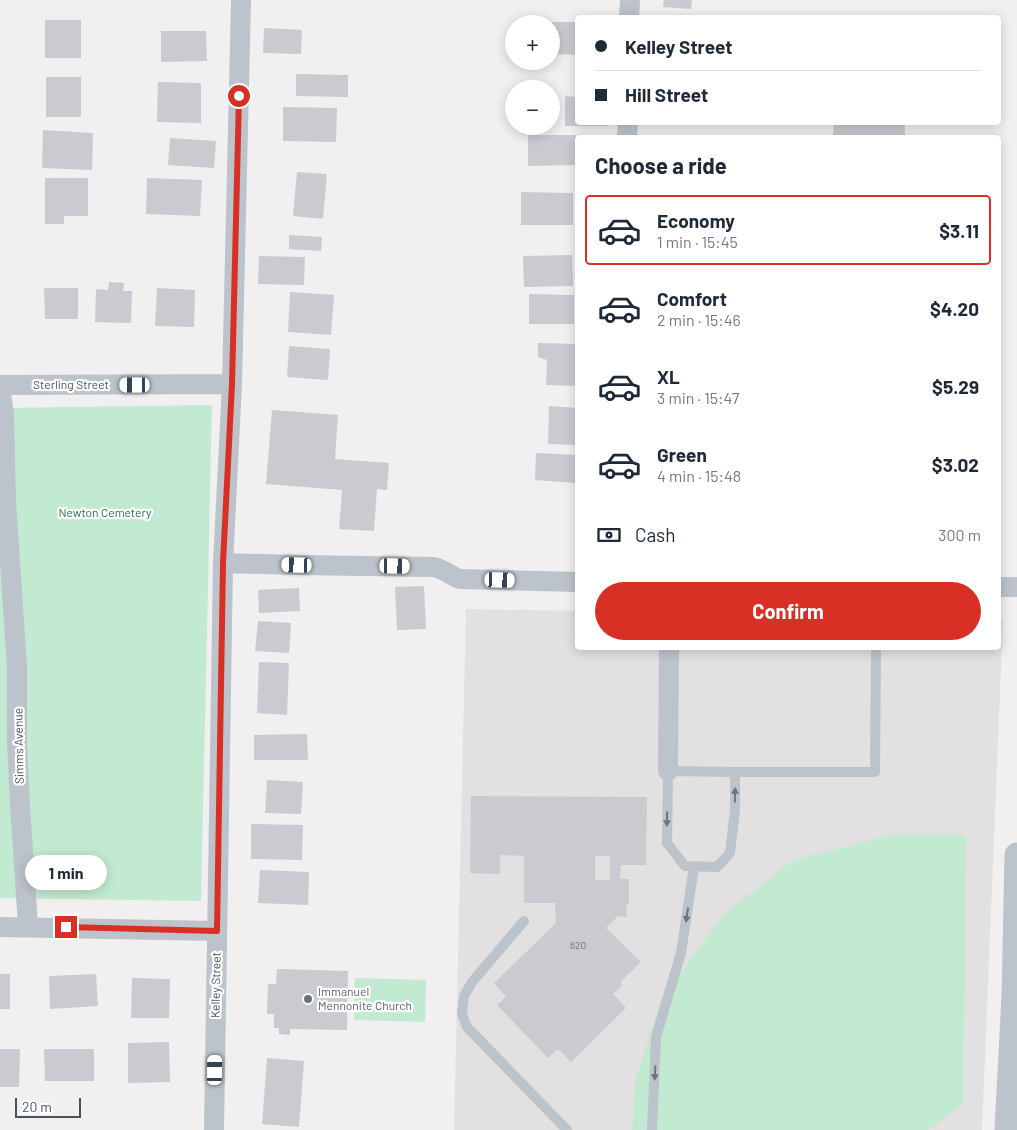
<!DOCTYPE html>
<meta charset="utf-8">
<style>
body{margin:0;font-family:Barlow,sans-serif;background:#f2f2f3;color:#1f2937;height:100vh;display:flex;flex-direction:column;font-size:19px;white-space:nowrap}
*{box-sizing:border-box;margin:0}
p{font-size:16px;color:#747a83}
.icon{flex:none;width:28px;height:28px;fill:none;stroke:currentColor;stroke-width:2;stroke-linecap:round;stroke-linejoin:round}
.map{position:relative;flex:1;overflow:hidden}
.drawer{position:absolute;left:575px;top:135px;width:426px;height:515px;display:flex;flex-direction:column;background:#fff;border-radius:5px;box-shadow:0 2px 12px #0003}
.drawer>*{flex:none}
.banner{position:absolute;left:575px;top:15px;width:426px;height:110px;border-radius:5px;box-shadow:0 2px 12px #0003;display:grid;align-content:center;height:110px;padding:0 20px;background:#fff}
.fabs{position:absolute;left:505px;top:15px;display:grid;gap:10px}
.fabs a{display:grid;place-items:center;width:55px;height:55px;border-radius:50%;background:#fff;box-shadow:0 2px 12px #0003;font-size:25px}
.scale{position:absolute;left:15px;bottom:12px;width:66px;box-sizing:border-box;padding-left:5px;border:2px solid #49525a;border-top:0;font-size:14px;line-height:18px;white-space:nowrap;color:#49525a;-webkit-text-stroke:4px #fff;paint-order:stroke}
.end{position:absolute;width:22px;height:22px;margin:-11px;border:6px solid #d93025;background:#fff;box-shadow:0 0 0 2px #fff}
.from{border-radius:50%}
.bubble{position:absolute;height:35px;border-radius:18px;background:#fff;box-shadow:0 2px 12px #0003;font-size:16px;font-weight:700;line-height:35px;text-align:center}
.car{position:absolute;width:15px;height:30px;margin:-15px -8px;border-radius:6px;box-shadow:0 0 4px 1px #0007;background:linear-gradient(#fff 24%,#345 0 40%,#fff 0 76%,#345 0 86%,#fff 0)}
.banner b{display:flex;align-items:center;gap:18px;height:48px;font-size:19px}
.banner b+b{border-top:1px solid #e0e1e3}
.banner i{width:12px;height:12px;background:#1f2937}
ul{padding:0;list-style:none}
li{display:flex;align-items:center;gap:15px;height:70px;margin:0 10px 8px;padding:0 10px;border:2px solid transparent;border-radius:5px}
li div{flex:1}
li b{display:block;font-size:19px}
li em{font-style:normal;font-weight:700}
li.on{border-color:#d93025}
li>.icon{width:45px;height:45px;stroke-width:1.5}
h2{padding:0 20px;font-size:22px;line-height:60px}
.pay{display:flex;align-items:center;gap:12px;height:55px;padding:0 20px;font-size:19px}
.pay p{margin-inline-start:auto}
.button{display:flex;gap:10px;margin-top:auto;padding:10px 20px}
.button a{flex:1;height:58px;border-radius:30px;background:#d93025;color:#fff;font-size:20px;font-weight:700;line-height:58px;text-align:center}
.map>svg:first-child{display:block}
</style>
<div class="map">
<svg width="1017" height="1130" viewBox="0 0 1017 1130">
<rect width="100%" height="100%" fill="#f1efef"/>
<path fill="#e2e0e0" d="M466,609L577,611L578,648H999V619H1003L982,1130H454Z"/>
<path fill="#c2ead2" d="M212,405L201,901L0,898V408Z
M889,835H966L963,1104L928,1130H632L636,1078L661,1000L722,916L792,861Z
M355,978L426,980L425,1022L354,1020Z"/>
<path fill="#c9cbd1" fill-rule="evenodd" d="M664,0H692L691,9L663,7Z
M45,20H81V58H45Z
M546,22H578V55L551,54V24H546Z
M264,28L302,30L301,54L263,53Z
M161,31H206L207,61L161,62Z
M296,74L348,75V97L296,96Z
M46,77H81V117H46Z
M158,82L201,83V123L157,122Z
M565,96L578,97V122H608V126H565Z
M283,107L337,108L336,142L283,141Z
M834,122H905V138H833Z
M43,130L93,133L92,170L42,168Z
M528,135H576V165L528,166Z
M170,138L216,141L214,168L168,165Z
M297,172L327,174L323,219L293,216Z
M45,178H88V216H64V224H45Z
M147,178L202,180L200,216L146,214Z
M521,192L573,193V225H521Z
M289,235L322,237L321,251L289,249Z
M572,255L573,286L524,287L523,256Z
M259,256L305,257L304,285L258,284Z
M109,282L124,283L123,291H132L131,323L95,322L96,289L108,290Z
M44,288H78V319H45Z
M157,288L195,290L194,327L155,326Z
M290,292L334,295L331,335L288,332Z
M529,294L574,295V324H529Z
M538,343L578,344V386L546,385L547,360L538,357Z
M289,346L330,349L328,380L287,377Z
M549,406L578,408V445L548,444Z
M272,410L338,415L335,459L389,463L387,490L377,489L374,531L339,529L342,490L266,484Z
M536,453L577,455L575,483L535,480Z
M424,586L426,629L397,630L395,587Z
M299,588L300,611L259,613L258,590Z
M258,621L291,623L289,653L255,651Z
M259,662L289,663L287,715L257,713Z
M307,734L308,760H254V735Z
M267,780L303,782L301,814L265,813Z
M471,796L647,797L646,865H621L620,879H629V904H626L627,917L618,916L606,928L641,962L620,982L623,985L613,994L626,1008L571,1062L558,1049L548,1058L497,1005L506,997L494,983L556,923L555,903H524V856L500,855V874L470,873ZM595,856H610V880H595Z
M251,824L303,825L302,860L251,859Z
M260,870L309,872L308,905L258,903Z
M277,969L348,971L347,1030L290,1029V1035L279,1034V1028H274V1014H267L268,984H276Z
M0,974H10V1009H0Z
M96,974L98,1006L50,1009L49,976Z
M132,978L170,979L169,1018H131Z
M169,1042L170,1082L128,1083V1043Z
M0,1049H20L19,1087H0Z
M44,1049H94V1081H45Z
M267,1058L304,1061L299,1127L262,1124Z"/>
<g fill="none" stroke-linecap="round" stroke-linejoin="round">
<path stroke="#bcc3ca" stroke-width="10" d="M735,772V810L730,853L717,867L685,866L667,843L668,771L735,772H875L876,648
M524,921L472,982L464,996L462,1014L467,1027L567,1130
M652,1130L656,1037L681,953L694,867"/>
<path stroke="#bcc3ca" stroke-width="20" d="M629,18L630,0
M627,138L628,122
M0,385L232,384
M0,386L4,415L6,502L17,667V742L20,805L28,926
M223,563L297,565L434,567C444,569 451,576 460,579L578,582
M999,587H1017
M668,771L669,648
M0,927L217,931
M214,1130L223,563L232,384L241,0"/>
<path stroke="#bcc3ca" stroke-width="25" d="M1007,1130L1014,996L1017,855"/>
</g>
<defs><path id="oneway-solid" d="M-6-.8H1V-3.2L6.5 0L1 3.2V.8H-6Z" transform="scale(1.25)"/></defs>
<g fill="#6c747c">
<use href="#oneway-solid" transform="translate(735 795) rotate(-89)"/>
<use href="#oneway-solid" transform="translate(667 819) rotate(91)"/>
<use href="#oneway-solid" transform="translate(687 915) rotate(98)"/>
<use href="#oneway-solid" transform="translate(655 1073) rotate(93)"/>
</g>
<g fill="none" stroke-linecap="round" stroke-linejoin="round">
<path stroke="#d93025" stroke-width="6" d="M66,927L217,931L223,563L232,384L239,96"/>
</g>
<circle fill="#6b7280" stroke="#fff" stroke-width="2" cx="308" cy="999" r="5"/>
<g text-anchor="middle" stroke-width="4.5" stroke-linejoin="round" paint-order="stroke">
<g font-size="10" fill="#697078">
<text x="578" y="949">620</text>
</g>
<g font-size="12" fill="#49525a" stroke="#fff">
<text x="71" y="389">Sterling Street</text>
<text transform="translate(19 746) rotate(-91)" y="4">Simms Avenue</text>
<text transform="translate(216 985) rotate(-89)" y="4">Kelley Street</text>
</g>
<g font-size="12" fill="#21734c" stroke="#fff">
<text x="105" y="517">Newton Cemetery</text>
</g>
<g font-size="12" fill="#5b616d" stroke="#fff" text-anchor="start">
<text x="318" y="996">Immanuel<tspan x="318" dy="14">Mennonite Church</tspan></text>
</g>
</g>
</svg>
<div class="fabs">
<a>+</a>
<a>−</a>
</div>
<div class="scale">20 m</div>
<i class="end from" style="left:239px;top:96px"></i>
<i class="end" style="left:66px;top:927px"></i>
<div class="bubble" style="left:25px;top:855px;width:82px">1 min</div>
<i class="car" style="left:135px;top:385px;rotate:270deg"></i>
<i class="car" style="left:297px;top:565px;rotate:272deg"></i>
<i class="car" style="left:395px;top:566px;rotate:91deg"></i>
<i class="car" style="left:500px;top:580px;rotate:92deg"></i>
<i class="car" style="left:215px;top:1070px;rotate:1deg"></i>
<div class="banner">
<b><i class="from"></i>Kelley Street</b>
<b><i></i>Hill Street</b>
</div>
<section class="drawer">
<h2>Choose a ride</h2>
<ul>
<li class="on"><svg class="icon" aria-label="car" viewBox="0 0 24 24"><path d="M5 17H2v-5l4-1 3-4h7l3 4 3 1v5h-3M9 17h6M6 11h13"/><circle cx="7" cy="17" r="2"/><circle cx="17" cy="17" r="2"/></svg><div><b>Economy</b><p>1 min · 15:45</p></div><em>$3.11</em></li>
<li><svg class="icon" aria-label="car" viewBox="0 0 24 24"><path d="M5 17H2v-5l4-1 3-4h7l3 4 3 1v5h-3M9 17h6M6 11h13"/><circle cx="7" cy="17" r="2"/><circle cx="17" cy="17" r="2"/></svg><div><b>Comfort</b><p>2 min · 15:46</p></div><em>$4.20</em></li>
<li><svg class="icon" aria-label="car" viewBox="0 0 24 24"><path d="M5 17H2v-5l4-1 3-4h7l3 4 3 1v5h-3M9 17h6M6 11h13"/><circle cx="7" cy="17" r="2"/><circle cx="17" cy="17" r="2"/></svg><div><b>XL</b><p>3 min · 15:47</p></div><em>$5.29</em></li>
<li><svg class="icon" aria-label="car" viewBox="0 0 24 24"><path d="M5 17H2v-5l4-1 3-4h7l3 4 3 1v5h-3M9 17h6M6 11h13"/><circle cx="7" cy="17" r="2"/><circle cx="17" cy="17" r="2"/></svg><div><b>Green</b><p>4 min · 15:48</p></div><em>$3.02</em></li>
</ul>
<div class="pay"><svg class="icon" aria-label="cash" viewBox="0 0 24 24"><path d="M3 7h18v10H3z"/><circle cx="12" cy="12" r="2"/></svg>Cash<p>300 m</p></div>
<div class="button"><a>Confirm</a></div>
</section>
</div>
